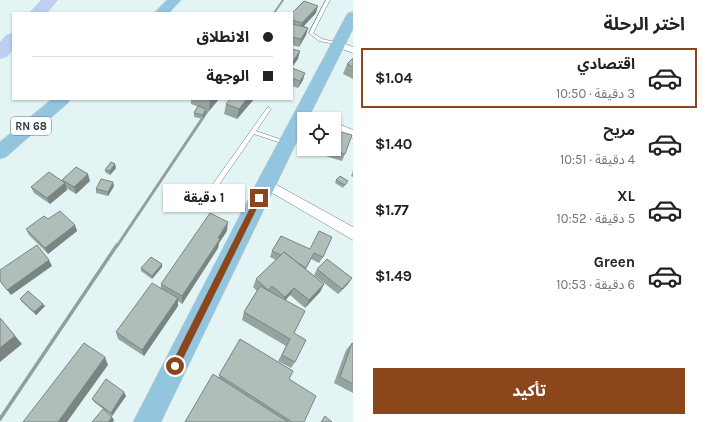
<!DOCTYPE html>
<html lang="ar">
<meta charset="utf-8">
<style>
body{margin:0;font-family:Karla,"Noto Sans Arabic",sans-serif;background:#f2f2f2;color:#222;direction:rtl;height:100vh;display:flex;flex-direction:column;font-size:15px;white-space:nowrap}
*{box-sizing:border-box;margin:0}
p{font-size:13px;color:#767676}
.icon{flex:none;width:22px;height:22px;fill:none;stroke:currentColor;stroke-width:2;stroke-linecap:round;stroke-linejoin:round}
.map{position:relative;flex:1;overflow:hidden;direction:ltr}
.side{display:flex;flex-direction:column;background:#fff;width:352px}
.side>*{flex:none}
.guide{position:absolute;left:12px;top:12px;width:281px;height:88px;border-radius:0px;box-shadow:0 1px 3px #0004;direction:rtl;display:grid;align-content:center;height:88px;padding:0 20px;background:#fff}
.controls{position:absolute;left:297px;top:112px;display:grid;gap:8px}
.controls a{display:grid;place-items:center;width:44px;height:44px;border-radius:0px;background:#fff;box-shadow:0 1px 3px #0004;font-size:20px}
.end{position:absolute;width:18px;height:18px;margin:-9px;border:5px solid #8b471b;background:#fff;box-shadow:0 0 0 2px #fff}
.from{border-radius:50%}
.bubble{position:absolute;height:28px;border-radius:0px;background:#fff;box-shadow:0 1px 3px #0004;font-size:13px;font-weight:700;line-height:28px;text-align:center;direction:rtl}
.guide b{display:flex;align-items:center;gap:14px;height:38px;font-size:15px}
.guide b+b{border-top:1px solid #e0e0e0}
.guide i{width:10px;height:10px;background:#222}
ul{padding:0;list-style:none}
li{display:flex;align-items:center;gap:12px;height:60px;margin:0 8px 6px;padding:0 12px;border:2px solid transparent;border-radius:0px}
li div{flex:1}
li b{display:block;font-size:15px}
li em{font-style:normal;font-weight:700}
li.on{border-color:#8b471b}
li>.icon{width:36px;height:36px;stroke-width:1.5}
h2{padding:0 20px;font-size:18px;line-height:48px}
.cta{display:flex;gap:8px;margin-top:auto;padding:8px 20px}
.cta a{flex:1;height:46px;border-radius:0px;background:#8b471b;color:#fff;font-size:16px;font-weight:700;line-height:46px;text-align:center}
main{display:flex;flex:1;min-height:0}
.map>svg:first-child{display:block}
</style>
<main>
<section class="side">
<h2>اختر الرحلة</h2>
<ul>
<li class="on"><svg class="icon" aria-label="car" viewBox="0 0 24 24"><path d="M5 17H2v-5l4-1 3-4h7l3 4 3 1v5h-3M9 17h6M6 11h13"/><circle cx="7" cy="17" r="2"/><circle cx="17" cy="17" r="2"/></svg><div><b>اقتصادي</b><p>3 دقيقة · 10:50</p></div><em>$1.04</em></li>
<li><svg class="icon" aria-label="car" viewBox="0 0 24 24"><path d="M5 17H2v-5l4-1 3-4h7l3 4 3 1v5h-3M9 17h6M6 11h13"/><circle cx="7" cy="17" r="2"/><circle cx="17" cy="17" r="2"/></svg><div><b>مريح</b><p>4 دقيقة · 10:51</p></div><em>$1.40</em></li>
<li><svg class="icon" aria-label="car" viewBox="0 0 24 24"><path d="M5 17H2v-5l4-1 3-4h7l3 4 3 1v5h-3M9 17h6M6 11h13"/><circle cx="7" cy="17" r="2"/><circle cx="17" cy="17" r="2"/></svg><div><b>XL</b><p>5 دقيقة · 10:52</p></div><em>$1.77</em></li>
<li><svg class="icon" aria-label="car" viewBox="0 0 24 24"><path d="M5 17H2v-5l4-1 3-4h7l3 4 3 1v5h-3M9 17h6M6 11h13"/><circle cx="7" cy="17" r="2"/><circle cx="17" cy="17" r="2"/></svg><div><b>Green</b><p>6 دقيقة · 10:53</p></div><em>$1.49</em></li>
</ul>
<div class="cta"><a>تأكيد</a></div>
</section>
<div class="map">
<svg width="353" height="422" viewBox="0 0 353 422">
<rect width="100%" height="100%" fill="#e3f4f5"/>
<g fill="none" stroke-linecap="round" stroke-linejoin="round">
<path fill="#bccef2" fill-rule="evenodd" d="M41,0H58L47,13H29Z
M13,33V50L7,57L0,59V42L6,35Z"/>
<g stroke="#6e7d7e" stroke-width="1">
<path id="service" d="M326,0H330L313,33L322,39L340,43V45L319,41L309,33Z
M269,107L271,109L256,131L288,142L289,143L288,144H284L254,134L212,195H208L207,193L208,191L267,108Z"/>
</g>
<g stroke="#6e7d7e" stroke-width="1">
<path id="minor" d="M338,41L353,47V53L335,46L333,44L335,42Z
M303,110L320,116L321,119C313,119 303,121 298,114L299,111Z
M334,122L353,130V138L334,130Z
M266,179L353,227V240L262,187L260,184L262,181Z"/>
</g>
<g stroke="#ced0d0" stroke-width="1">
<path id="primary" d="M167,0H181L169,13H154Z
M353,12V29L308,119H304V127L161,422H133L256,184L346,16L348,13Z
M52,99H70L68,103L6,157L0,159V142Z"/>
</g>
<use href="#service" fill="#fff" fill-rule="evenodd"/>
<use href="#minor" fill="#fff" fill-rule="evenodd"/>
<use href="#primary" fill="#93c5de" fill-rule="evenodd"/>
<path stroke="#929fa0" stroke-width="2" d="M274,13L283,0
M210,108L216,99"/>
<path stroke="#929fa0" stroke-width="3" d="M117,246L210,107"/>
<path stroke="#929fa0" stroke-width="3.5" d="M0,419L117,245"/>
</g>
<path fill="#96a39f" d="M292,13H316L304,26L308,28L306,35L299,47L292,45Z
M353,58V79L343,74L347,64Z
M292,68L303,80L298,88L292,86Z
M191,99H219L209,111L206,110V112L203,119L194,117V113L199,107L191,104Z
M230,99H254L237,119L224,114L226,104Z
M321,149H334L345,154L342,161L319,154Z
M116,168L110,175L106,173L105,170Z
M353,171V177L351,176Z
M62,180L90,181L76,194L66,188L67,190L50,204L34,193L31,187L63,181Z
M336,180L346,184L343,188L335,183Z
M114,186L108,196L96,193V189Z
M48,219L75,225L77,231L48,254L29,235L26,229Z
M227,231L219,243L218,248L182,304L178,301V306L144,356L118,339L116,332L161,288V284Z
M281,236L323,257L319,263L311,259L306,269L324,284L320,292L305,308L290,295L286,300L294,333L295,362L291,368L278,361L286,346L242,320L244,312L257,291L253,287L256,279L276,260L270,257L272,251Z
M162,267L152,279L141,271V268Z
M317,269L348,284L338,294L314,275Z
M20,299L45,306L36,315L22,302Z
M352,343L353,344V393L334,383L346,350Z
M219,375L289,379L304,422H185L219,378Z
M126,396L112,416L105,410L114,420L103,409L94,402L92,399Z"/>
<path fill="#7a8582" d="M318,6L316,13L300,30L302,23Z
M308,28L306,35L299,47L301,39Z
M300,51L298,59L292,67V62Z
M305,73L303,80L298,88L300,81Z
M211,99H219L209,111L210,100Z
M247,99H254L237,119L239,109Z
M206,109V112L203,119V115Z
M115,164L116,168L110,175V171Z
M88,174L90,181L76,194L74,187Z
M113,182L114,186L108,196V192Z
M65,183L67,190L50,204L47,198Z
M228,222L227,231L219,243L218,248L182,304V296Z
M75,225L77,231L48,254L45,248Z
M49,260L52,266L11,295L7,290Z
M162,264V267L152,279V276Z
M352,278L348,284L338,294L342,289Z
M324,284L320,292L305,308L309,300Z
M294,288L290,295L281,304L285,297Z
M178,298V306L144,356L142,350Z
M43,304L45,306L36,315L34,312Z
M0,318L22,344L0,362Z
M105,357L108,365L67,422H58Z
M124,392L126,396L112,416L111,413Z
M112,417L114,420L113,422H108Z"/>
<path fill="#afbeb9" stroke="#7a8582" d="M304,1L318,6L302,23L292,20V13Z
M293,24L308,28L301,39L292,37V26Z
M292,49L300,51L292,62Z
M353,58V67L347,64Z
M292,68L305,73L300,81L292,78Z
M230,99H247L239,109L226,104Z
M198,106L206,109L203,115L194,113Z
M334,130L352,135L345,154L329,149H334Z
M111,162L115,164L110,171L105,170Z
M76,167L88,174L74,187L62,180Z
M49,172L65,183L47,198L31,187Z
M340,176L348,181L345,185L336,180Z
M101,179L113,182L108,192L96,189Z
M60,211L75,225L45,248L26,229L44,216L48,219Z
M210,213L228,222L218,238L220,239L182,296L161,284Z
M319,231L332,237L323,257L314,253L306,268L298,263L284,252L281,255L272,251L281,236L310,249Z
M37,245L49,260L7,290L0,281V270Z
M284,252L324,284L309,300L294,288L285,297L272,286L268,290L256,279Z
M151,257L162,264L152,276L141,268Z
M327,259L352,278L342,289L317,269Z
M152,283L178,298L142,350L116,332Z
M260,286L305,311L294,333L306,340L295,362L282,355L290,339L244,312Z
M28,291L43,304L34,312L20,299Z
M0,318L15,336L0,348Z
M240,339L293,371L289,379L316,396L304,422H292L219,375Z
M84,343L105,357L58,422H23Z
M352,343L353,344V384L340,377Z
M213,374L288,422H185Z
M106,379L124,392L111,413L92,399Z
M103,409L112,417L108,422H92Z
M325,416L332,422H321Z"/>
<path fill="#8b471b" d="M259,196L262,198L178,369H172V363L255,198Z"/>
<g text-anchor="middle" stroke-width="3.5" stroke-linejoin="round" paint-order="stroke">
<rect fill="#fbfefe" stroke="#6f7576" stroke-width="1" x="11" y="117" width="40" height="18" rx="3"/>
<g font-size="11" font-weight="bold" fill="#333a3b">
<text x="31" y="130">RN 68</text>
</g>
</g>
</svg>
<div class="controls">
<a><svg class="icon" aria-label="locate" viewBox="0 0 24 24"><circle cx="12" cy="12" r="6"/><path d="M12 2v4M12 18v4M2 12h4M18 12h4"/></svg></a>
</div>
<i class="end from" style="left:175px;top:366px"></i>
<i class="end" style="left:259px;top:198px"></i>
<div class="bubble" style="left:163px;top:184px;width:82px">1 دقيقة</div>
<div class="guide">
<b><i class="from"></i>الانطلاق</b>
<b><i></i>الوجهة</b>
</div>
</div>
</main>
